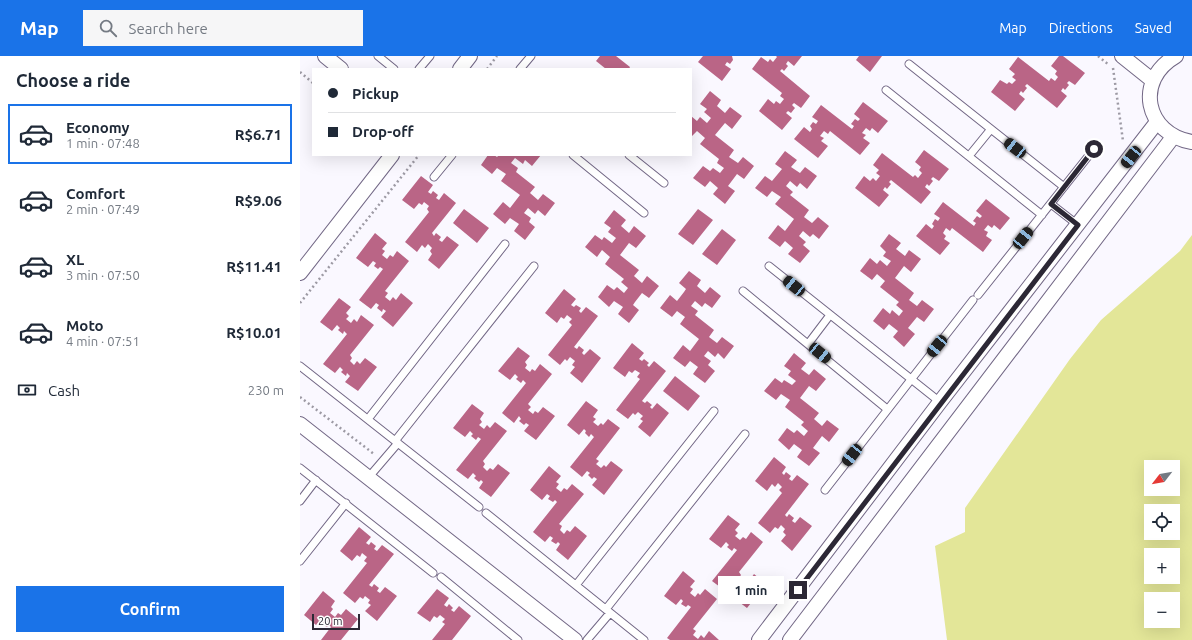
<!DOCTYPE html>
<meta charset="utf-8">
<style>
body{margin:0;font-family:Ubuntu,sans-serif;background:#f6f6f7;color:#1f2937;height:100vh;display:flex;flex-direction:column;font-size:15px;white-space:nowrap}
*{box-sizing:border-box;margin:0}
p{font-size:13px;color:#747a83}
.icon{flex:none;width:22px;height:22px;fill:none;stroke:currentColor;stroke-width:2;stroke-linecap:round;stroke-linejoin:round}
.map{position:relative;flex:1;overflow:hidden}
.sheet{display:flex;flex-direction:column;background:#fff;width:300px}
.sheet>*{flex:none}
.hud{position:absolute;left:12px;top:12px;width:380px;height:88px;border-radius:0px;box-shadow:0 4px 16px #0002;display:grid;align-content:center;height:88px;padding:0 16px;background:#fff}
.needle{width:26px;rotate:239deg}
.tools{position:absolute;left:844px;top:404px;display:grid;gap:8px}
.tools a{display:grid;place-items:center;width:36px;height:36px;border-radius:0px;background:#fff;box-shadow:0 4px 16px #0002;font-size:20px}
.scale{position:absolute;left:12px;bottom:10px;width:48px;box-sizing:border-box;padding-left:4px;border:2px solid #2c2835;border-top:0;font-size:11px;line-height:14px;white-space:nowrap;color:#2c2835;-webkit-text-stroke:3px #fff;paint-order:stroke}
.end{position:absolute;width:18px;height:18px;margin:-9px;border:5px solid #2c2835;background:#fff;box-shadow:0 0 0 2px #fff}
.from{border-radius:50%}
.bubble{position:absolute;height:28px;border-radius:0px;background:#fff;box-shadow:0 4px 16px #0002;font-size:13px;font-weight:700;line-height:28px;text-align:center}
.car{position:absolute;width:12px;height:24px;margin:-12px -6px;border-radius:5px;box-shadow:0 0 3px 1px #0007;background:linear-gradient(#222 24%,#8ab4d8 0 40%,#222 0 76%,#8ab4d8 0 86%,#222 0)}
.hud b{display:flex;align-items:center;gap:14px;height:38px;font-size:15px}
.hud b+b{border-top:1px solid #e0e1e3}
.hud i{width:10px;height:10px;background:#1f2937}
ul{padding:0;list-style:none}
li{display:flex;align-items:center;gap:12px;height:60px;margin:0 8px 6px;padding:0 8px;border:2px solid transparent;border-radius:0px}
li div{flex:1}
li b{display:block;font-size:15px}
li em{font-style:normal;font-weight:700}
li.on{border-color:#1a73e8}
li>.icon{width:36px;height:36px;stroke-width:1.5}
h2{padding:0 16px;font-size:18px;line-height:48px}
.pay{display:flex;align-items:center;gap:10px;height:44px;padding:0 16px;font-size:15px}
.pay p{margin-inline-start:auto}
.action{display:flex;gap:8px;margin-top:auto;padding:8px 16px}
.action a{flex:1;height:46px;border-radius:0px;background:#1a73e8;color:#fff;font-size:16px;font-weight:700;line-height:46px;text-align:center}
header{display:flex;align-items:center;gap:24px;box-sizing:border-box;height:56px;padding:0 20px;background:#1a73e8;color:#fff}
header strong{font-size:19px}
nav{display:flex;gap:22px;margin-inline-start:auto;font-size:14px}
.search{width:280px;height:36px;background:#f6f6f7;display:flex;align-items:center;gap:10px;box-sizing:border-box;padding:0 14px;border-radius:0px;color:#747a83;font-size:15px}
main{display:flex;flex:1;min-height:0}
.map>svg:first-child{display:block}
</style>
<header>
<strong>Map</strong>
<div class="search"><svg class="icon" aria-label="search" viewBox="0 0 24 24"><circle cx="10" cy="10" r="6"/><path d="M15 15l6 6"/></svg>Search here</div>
<nav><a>Map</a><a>Directions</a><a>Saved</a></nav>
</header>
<main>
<section class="sheet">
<h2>Choose a ride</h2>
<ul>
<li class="on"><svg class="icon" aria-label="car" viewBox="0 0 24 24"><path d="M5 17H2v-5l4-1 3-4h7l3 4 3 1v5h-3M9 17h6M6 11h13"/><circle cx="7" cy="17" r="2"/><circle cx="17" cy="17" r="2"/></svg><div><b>Economy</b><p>1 min · 07:48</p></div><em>R$6.71</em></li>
<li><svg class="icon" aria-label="car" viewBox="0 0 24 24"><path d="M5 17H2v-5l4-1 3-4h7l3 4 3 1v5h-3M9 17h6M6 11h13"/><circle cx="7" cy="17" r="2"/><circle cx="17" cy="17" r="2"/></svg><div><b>Comfort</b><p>2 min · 07:49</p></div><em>R$9.06</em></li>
<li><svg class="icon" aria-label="car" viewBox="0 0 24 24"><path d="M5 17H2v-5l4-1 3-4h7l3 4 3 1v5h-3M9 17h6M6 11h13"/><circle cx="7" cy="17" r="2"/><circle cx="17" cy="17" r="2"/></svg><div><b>XL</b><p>3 min · 07:50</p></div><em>R$11.41</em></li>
<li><svg class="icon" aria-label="car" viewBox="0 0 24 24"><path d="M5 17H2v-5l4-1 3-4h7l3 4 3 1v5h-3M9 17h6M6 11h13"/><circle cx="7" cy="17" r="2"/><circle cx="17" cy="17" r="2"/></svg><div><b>Moto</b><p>4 min · 07:51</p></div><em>R$10.01</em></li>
</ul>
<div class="pay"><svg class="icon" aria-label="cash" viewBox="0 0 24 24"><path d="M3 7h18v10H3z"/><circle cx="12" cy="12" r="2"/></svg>Cash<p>230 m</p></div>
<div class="action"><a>Confirm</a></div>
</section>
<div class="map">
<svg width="892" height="584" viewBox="0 0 892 584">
<rect width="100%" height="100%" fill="#faf8ff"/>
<path fill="#e3e698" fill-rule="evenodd" d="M892,179V584H647L635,490L665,476V452L770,303L801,264L880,195ZM851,411H873V433H851ZM851,455H873V477H851ZM851,499H873V521H851ZM851,543H873V565H851Z"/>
<path fill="#ba6586" d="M300,0H316L330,11L329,13H306L296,5Z
M403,0H432L433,4L430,8L427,6L425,9L431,13L422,25L398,6Z
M476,0H502L494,10L488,5L486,8L488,10L484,15L482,13L480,15L510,40L501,52L494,47L492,49L495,52L491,57L488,55L486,57L492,62L482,74L459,55L468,43L474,48L476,45L480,48L484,43L480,40L482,37L452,13L461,1L468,6L470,3L473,6L477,1Z
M559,0H582L570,16L556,4Z
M759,0H763L785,17L775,29L769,25L767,27L769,29L765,34L763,32L761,35L767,40L757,52L727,28L725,30L727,32L723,37L721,35L719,38L725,43L715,55L691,36L700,24L707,28L709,26L712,28L716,24L712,21L715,18L709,13L718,1L749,25L751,22L755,25L758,21L755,18L757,15L751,10Z
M410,35L421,44L417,50L425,57L430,51L442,60L432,73L425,67L415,79L434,94L429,101L438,107L443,101L454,110L444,123L437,118L428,130L435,135L425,148L413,138L418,132L410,125L405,131L393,122L403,110L410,115L413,112L420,117L424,112L417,107L419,103L400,88L405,82L397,75L391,81V60L397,65L400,61L407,67L411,62L404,56L407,53L400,48Z
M563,46L588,65L578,77L572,72L570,75L566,72L562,77L566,79L563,82L570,87L560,99L530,75L528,78L524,75L520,80L524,82L521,85L528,90L518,102L494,83L504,71L510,76L512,73L510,70L513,66L516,68L518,65L512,61L521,49L552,73L554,70L551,68L555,63L558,65L560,63L554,58Z
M624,94L649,113L639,125L633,121L631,123L633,125L629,130L627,128L625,131L631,136L621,148L591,124L589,126L591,128L587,133L585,131L583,134L589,139L579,151L555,132L564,120L570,125L573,122L576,125L580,120L576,117L579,114L573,109L582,97L613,121L615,119L618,122L622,117L619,114L621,111L615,106Z
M485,95L497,104L491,111L500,117L505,111L517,120L507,133L500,127L497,131L490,125L486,130L493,136L490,139L509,154L504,161L512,167L518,161L529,170L519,183L513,178L510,181L503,175L499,180L506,186L503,189L510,195L500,207L488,198L493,192L485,185L480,191L468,182L478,169L485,175L494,163L475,148L481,141L472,135L467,141L455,132L465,120L472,125L482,113L475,108Z
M188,99H194L197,101L199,99H241L232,110L225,104L223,108L215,102L211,107L218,112L216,116L235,131L230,137L238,144L243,138L255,147L245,160L238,154L235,158L228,152L224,157L231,162L229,166L235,171L225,184L214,175L219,168L210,162L205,168L193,158L203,146L210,152L220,139L201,125L206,118L197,112L192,118L181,109Z
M121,120L133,129L128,136L131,138L133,135L138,139L136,142L139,144L144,137L156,147L132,177L134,180L136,177L141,181L139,184L142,186L147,180L159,189L139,213L128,204L132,198L130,195L132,192L128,188L125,192L122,189L117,196L105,186L129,156L127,153L129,150L124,146L122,149L119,147L114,153L102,144Z
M686,143L710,162L700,174L694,169L692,172L688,169L684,174L688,176L686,180L692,184L683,196L652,172L650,175L646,172L643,177L646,180L644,183L650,187L640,199L616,180L626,168L632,173L634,170L632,168L635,163L638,165L640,162L634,158L643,146L674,170L676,167L673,165L677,160L680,162L682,160L676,155Z
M164,153L189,172L177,187L153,167Z
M398,153L413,164L393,189L378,178Z
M314,154L326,164L321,170L329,177L334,170L346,180L336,192L329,187L320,199L339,214L334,220L342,227L347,220L359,230L349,242L342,237L335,246L333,249L339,254L329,267L318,258L323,251L314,245L309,251L298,241L307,229L314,234L317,231L324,237L328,232L321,226L324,223L305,208L310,201L302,194L297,201L285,191L295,179L302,184L304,181L312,187L316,182L308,176L311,172L304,167Z
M422,173L436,184L417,209L402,198Z
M75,177L87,187L82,193L85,195L82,199L87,203L90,199L93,201L97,195L109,205L85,235L88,237L85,241L90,245L93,241L96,244L101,237L113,247L93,271L81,261L86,255L83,253L82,256L77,252L79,249L76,247L71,253L59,244L83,213L80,211L78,213L74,210L76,207L73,205L68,211L56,202Z
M589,178L601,187L596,193L605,200L609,194L621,203L611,216L604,210L595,222L614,237L609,244L617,250L622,244L634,253L624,266L617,261L608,272L615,278L604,291L593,281L598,275L589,268L584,274L573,265L583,252L590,258L592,254L599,260L603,255L596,249L599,246L580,231L585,225L577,218L572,224L560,215L570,202L577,208L580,204L587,210L591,205L583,200L586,196L580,190Z
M389,215L401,224L397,230L405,237L410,231L421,240L412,252L405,247L402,251L395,245L391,250L398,255L395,259L414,274L409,281L417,287L422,281L434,290L424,303L418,297L415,301L408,295L404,300L411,305L408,309L415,315L405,327L393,318L398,311L390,305L385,311L373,302L383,289L390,295L399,283L380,268L385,261L377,255L372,261L360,252L370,239L377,245L384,236L386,233L379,227Z
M264,233L276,243L271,249L274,251L276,249L281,252L279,255L281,257L286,251L298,260L274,291L277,293L279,290L284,294L282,297L284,299L290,293L301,302L282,327L270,317L275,311L272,309L275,305L270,301L267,305L265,303L260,309L248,299L272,269L269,266L272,263L267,259L264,263L261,261L257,267L245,257Z
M39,242L51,251L46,257L49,260L46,263L51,267L54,263L57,266L61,259L74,269L50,299L52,302L50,305L54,309L57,305L60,308L65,302L77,311L58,335L45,326L50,320L47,317L46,320L41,316L43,314L40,311L35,317L23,308L47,278L44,275L43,278L38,274L40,272L37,269L32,275L20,266Z
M332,287L344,297L339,303L342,305L344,303L349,307L347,309L349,311L354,305L366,315L342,345L345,347L347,345L352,349L350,351L352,353L357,347L369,357L350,381L338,371L343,365L340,363L343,360L338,356L335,359L333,357L328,363L316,354L340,323L337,321L340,317L335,314L332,317L329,315L325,321L313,312Z
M218,291L230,300L225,306L227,309L225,312L230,316L232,313L235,315L240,308L252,318L228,348L231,351L228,354L233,358L235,355L238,357L243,351L255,360L236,384L224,375L229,369L226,367L224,369L219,365L221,363L219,360L214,367L202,357L226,327L223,324L221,327L216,323L218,321L215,318L210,324L198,315Z
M494,297L506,307L501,313L509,319L514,313L526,323L516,335L509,330L500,342L519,357L514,363L522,370L527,364L539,373L529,386L522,380L513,392L520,397L509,410L497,401L502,394L494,388L489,394L478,384L487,372L494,377L497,374L504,380L508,375L501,369L504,366L485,351L490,344L481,338L476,344L464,335L475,322L482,327L484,324L492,329L496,325L488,319L491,315L484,310Z
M375,320L400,340L388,355L363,335Z
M286,345L298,354L293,361L296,363L293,366L298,370L301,367L303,369L308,363L320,372L296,403L299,405L296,408L301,412L304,409L306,411L311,405L323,414L304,439L292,429L297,423L294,421L292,423L288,419L290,417L287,415L282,421L270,411L294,381L291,378L289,381L285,377L286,375L284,373L279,379L267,369Z
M172,348L184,357L180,363L182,366L179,369L184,373L187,369L190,372L195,366L207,375L183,405L185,408L183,411L187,415L190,412L193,414L198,408L210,417L191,441L179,432L183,426L181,424L179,426L174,422L176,420L173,417L168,423L156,414L181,383L178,381L176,384L171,380L173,378L170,375L165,381L153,372Z
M474,401L486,411L482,417L484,419L486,416L491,420L489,423L492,425L497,419L509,428L485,459L487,461L489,458L494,462L492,465L495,467L500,461L512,470L492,495L481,485L486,479L483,476L485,473L481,469L478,473L475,471L470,477L458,467L482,437L479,434L482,431L478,427L475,431L472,428L467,435L455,425Z
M249,410L261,420L256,426L259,428L256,432L261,436L264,432L267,434L272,428L284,438L259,468L262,470L260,474L264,478L267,474L270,476L275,470L287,480L268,504L256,494L260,488L258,486L256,488L251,485L253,482L250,480L245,486L233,476L257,446L255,444L253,446L248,443L250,440L247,438L242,444L230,434Z
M428,459L440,468L435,474L438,477L435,480L440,484L443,481L446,483L451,476L463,486L439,516L441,519L439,522L443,526L446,522L449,525L454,518L466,528L447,552L435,543L439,537L437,534L435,537L430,533L432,530L429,528L424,534L412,525L437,494L434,492L432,495L427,491L429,489L426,486L421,492L409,483Z
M59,471L71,481L66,487L69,489L71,486L76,490L74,493L77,495L82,489L94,498L69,529L72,531L74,528L79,532L77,535L80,537L85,531L97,540L77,565L65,555L71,549L68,547L70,544L65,540L63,543L60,541L55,547L43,537L67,507L64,505L67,501L62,497L60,501L57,499L52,505L40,495Z
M383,515L395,525L390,531L393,533L390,537L395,541L398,537L400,539L405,533L417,543L393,573L396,575L393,579L398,583L401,579L404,582L409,575L419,584H370L367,582L391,551L388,549L386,551L381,548L383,545L381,543L376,549L364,540Z
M137,533L149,542L144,549L147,551L149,548L153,552L151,554L154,556L159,550L171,560L152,584H132L145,568L142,566L145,563L140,559L137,562L134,560L130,566L117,557Z
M23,535L35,545L31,551L33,553L30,557L35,561L38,557L41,559L46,553L58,563L41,584H21L31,571L29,569L27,571L22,568L24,565L21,563L16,569L4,559Z"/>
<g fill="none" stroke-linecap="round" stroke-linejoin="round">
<g stroke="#726785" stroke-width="9">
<path id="service" d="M78,0L94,13
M609,8L764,131
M119,13L130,0
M220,13L231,0
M586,34L742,159
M273,99L344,157
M329,99L364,127
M669,100L691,73
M134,121L152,99
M751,148L778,169
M469,210L640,346
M443,235L587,353
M678,239L794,93
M508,288L530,259
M0,310L179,451
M68,363L205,188
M95,385L234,210
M0,412L133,517
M68,422L98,387
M525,434L673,244
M0,445L16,424
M186,457L344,584
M0,505L46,447
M141,521L218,584
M276,529L414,355
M306,553L445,378
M287,584L310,557"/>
</g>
<g stroke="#726785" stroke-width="16">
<path id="minor" d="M25,0L41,13
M822,0L852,24
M876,0C834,24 845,78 892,86
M160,13L170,0
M0,217L92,99
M0,368L275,584
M459,584L640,346L857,66
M490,584L873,81"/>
</g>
<path stroke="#9d9aa4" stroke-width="2.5" stroke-dasharray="2 3" stroke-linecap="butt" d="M798,0L809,9
M813,12L823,85
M187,13L197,0
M0,16L13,27
M0,247L119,99
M0,341L74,398"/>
<use href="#service" stroke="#fff" stroke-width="7"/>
<use href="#minor" stroke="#fff" stroke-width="14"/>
</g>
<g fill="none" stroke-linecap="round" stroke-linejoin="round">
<path stroke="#2c2835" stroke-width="5" d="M498,534L778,169L751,148L794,93"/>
</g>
</svg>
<div class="tools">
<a><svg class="needle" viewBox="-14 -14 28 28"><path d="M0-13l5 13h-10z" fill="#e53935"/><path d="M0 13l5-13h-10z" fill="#747a83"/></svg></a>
<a><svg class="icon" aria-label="locate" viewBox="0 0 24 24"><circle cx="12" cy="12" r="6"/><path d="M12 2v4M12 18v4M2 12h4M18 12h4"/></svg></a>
<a>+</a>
<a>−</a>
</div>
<div class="scale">20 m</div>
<i class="end from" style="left:794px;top:93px"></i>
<i class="end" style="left:498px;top:534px"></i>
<div class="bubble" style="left:418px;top:520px;width:66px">1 min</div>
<i class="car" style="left:715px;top:92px;rotate:308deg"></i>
<i class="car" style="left:831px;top:101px;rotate:218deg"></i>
<i class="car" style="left:723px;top:182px;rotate:39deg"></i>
<i class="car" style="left:494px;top:230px;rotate:309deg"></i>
<i class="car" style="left:637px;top:290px;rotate:219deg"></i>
<i class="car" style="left:520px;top:297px;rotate:129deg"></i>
<i class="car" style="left:552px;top:399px;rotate:218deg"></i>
<div class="hud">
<b><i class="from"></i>Pickup</b>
<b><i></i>Drop-off</b>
</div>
</div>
</main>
